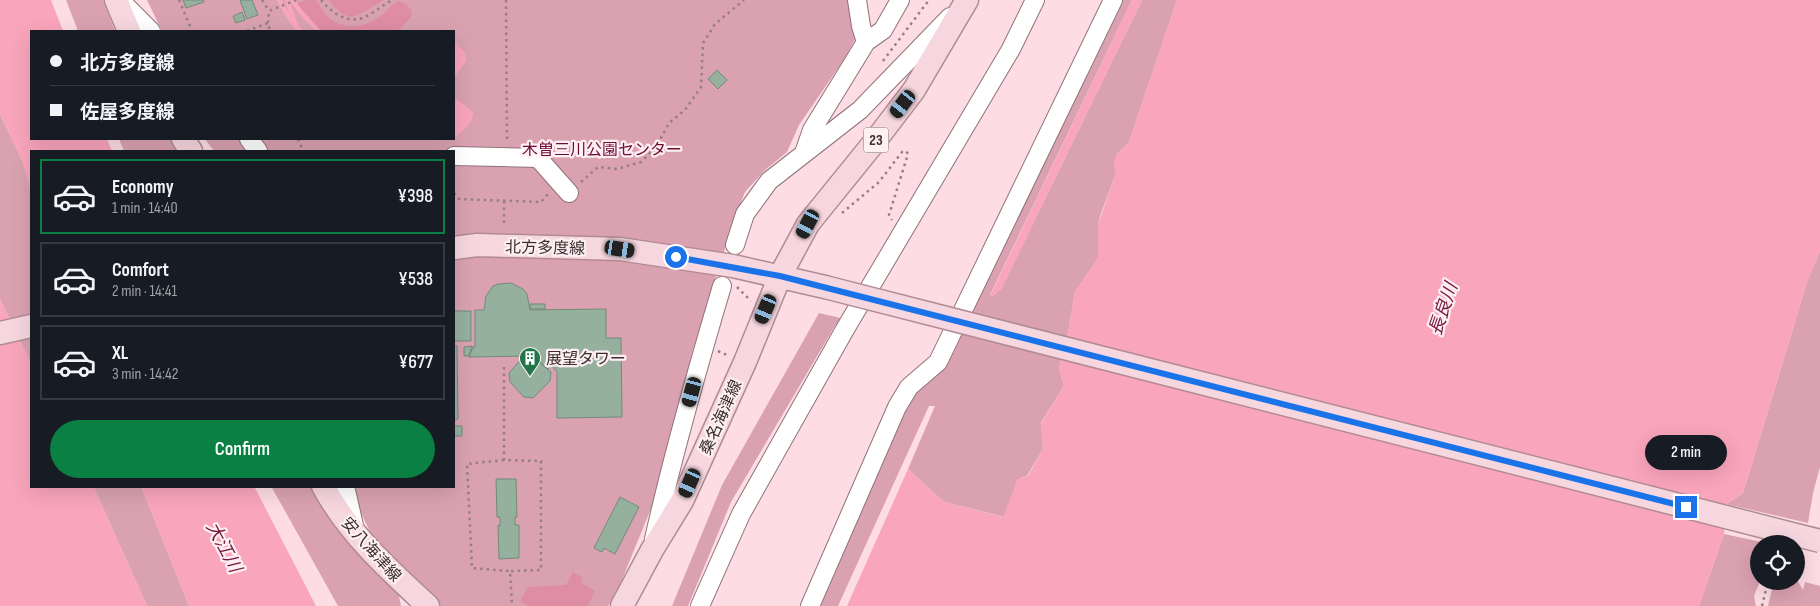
<!DOCTYPE html>
<meta charset="utf-8">
<style>
body{margin:0;font-family:"Sofia Sans Condensed","Noto Sans JP",sans-serif;background:#242831;color:#f1f3f6;height:100vh;display:flex;flex-direction:column;font-size:19px;white-space:nowrap}
*{box-sizing:border-box;margin:0}
p{font-size:16px;color:#9ea1a6}
.icon{flex:none;width:28px;height:28px;fill:none;stroke:currentColor;stroke-width:2;stroke-linecap:round;stroke-linejoin:round}
.map{position:relative;flex:1;overflow:hidden}
.panel{position:absolute;left:30px;top:150px;width:425px;height:338px;display:flex;flex-direction:column;background:#171b24;border-radius:0px;box-shadow:0 5px 20px #0002}
.panel>*{flex:none}
.top-card{position:absolute;left:30px;top:30px;width:425px;height:110px;border-radius:0px;box-shadow:0 5px 20px #0002;display:grid;align-content:center;height:110px;padding:0 20px;background:#171b24}
.controls{position:absolute;left:1750px;top:535px;display:grid;gap:10px}
.controls a{display:grid;place-items:center;width:55px;height:55px;border-radius:50%;background:#171b24;box-shadow:0 5px 20px #0002;font-size:25px}
.end{position:absolute;width:22px;height:22px;margin:-11px;border:6px solid #1a73e8;background:#fff;box-shadow:0 0 0 2px #fff}
.from{border-radius:50%}
.bubble{position:absolute;height:35px;border-radius:18px;background:#171b24;box-shadow:0 5px 20px #0002;font-size:16px;font-weight:600;line-height:35px;text-align:center}
.car{position:absolute;width:15px;height:30px;margin:-15px -8px;border-radius:6px;box-shadow:0 0 4px 1px #0007;background:linear-gradient(#222 24%,#8ab4d8 0 40%,#222 0 76%,#8ab4d8 0 86%,#222 0)}
.top-card b{display:flex;align-items:center;gap:18px;height:48px;font-size:19px}
.top-card b+b{border-top:1px solid #363941}
.top-card i{width:12px;height:12px;background:#f1f3f6}
ul{padding:9px 0 0;list-style:none}
li{display:flex;align-items:center;gap:15px;height:75px;margin:0 10px 8px;padding:0 10px;border:2px solid #363941;border-radius:0px}
li div{flex:1}
li b{display:block;font-size:19px}
li em{font-style:normal;font-weight:600}
li.on{border-color:#0b8043}
li>.icon{width:45px;height:45px;stroke-width:1.5}
.button{display:flex;gap:10px;margin-top:auto;padding:10px 20px}
.button a{flex:1;height:58px;border-radius:30px;background:#0b8043;color:#fff;font-size:20px;font-weight:600;line-height:58px;text-align:center}
.map>svg:first-child{display:block}
</style>
<div class="map">
<svg width="1820" height="606" viewBox="0 0 1820 606">
<rect width="100%" height="100%" fill="#fddce4"/>
<path fill="#daa2b1" d="M66,0H103L115,31H78Z
M147,0H850L858,34L845,58L799,125L787,152L764,171L745,192L735,217L692,353L661,484L621,582L608,606H436L378,548L359,509L352,486H454V151H269L260,139H454V31H162Z
M1120,0H1132L990,295L1001,289L1142,0H1177L1129,142L1117,154L1115,176L1100,216L1098,224V258L1075,292L1068,333L1059,368L1064,386L1041,423L1043,449L1027,476L1018,479L1004,517L944,502L908,469L935,406H929L838,606H818L913,390Z
M0,114L23,162L31,190V364L0,299Z
M119,139H170L177,151H124Z
M205,139H241L251,151H214Z
M1820,251V467L1813,493L1808,523L1726,504L1743,493L1808,279Z
M819,313L845,319L842,325L836,324L731,502L688,606H672L722,485Z
M93,486H141L189,606H147Z
M271,486H311L324,507L351,546L398,592L401,606H338Z
M1724,534L1771,544H1759V581H1760L1754,596L1756,606H1699Z
M1796,578L1803,590L1805,582L1820,586V606H1768L1774,581H1796Z"/>
<path fill="#df8da5" d="M307,0H316C319,4 321,9 325,13C338,30 362,29 378,18C386,13 389,5 399,1L406,4L412,11L411,17L398,31H320L308,16L298,6V3Z
M329,0H384C361,12 351,30 329,0Z
M573,572L583,578L581,583L595,591L588,606H528L520,601L528,587L566,585Z"/>
<path fill="#f9a5bc" d="M0,0H51L63,31H31V139H107L112,151H31V190L23,162L0,114Z
M1132,0H1142L1001,289L994,296H990Z
M1177,0H1820V251L1808,279L1743,493L1726,504L1724,534L1699,606H847L908,469L944,502L1003,517L1018,479L1028,476L1043,449L1041,424L1064,386L1059,368L1068,333L1075,292L1098,258V224L1115,176L1114,161L1117,154L1129,142Z
M454,41L465,53L466,61L454,78Z
M454,97L473,112C473,122 463,133 454,137Z
M0,299L31,364V486H93L147,606H0Z
M141,486H254L316,606H189Z"/>
<g fill="none" stroke-linecap="round" stroke-linejoin="round">
<path stroke="#f9a5bc" stroke-width="4.5" d="M279,0C287,13 288,20 300,31
M287,0L294,20L300,31
M293,0C299,13 309,20 318,31"/>
</g>
<path fill="#96b09e" stroke="#718b7a" d="M183,0H203L204,2L186,8Z
M240,0H252L258,15L247,19Z
M242,12L245,20L236,23L233,16Z
M717,70L727,80L718,89L708,79Z
M511,283L523,289L527,294L530,310L606,309V338H621L622,417L557,418V372L551,365L548,369L533,356L469,357L473,347H475V310H484L486,296L493,286L498,284Z
M530,304H545V309H530Z
M454,311H471V341H454Z
M454,346H457L458,419L454,420Z
M472,346L469,356H464V347Z
M523,357L534,358L551,372L550,381L533,398L524,397L510,382L509,373Z
M454,426H462V436H454Z
M496,479H516L517,517H515V525H519V558L499,559L498,525L500,526V517H497Z
M620,497L639,507L615,554L604,548L602,552L594,548Z"/>
<g fill="none" stroke-linecap="round" stroke-linejoin="round">
<g stroke="#8f7279" stroke-width="20">
<path id="minor" d="M120,0L151,31
M866,42L883,30L900,0
M249,139L258,151
M804,153L812,130L866,42L861,26L857,0
M454,156L538,158L569,193
M735,245L745,214L769,181L860,110L950,17
M345,486L355,530
M654,539C673,454 697,370 722,286
M700,606L741,514L844,331L1011,49L1035,0
M810,606L897,407L909,387L938,362L1113,0"/>
</g>
<g stroke="#b18b94" stroke-width="25">
<path id="major" d="M116,0L129,31
M183,139L191,151
M454,248L477,245L620,249L733,266L825,287
M0,333L31,326
M323,486C348,533 389,570 428,606
M622,606L652,550L682,501L745,362L780,276L808,224L872,145L914,90L967,0"/>
</g>
<path stroke="#957f85" stroke-width="2.5" stroke-dasharray="2.5 4" stroke-linecap="butt" d="M179,0L192,31
M262,0L269,11
M321,0C335,16 352,27 372,13C379,9 385,4 392,0
M506,0L507,141
M268,23L269,11L296,0
M247,31L268,23L270,31
M883,61L929,0
M298,139L303,151
M581,182L598,167L617,169L641,162L656,147L669,123L685,110L701,87L703,43L715,24L744,0
M454,193L459,199L541,202L549,193
M504,201V224
M842,213L879,182L902,152L906,151L908,154L889,215L892,220
M737,287L751,301
M718,351L729,356
M504,367V460L541,461V570L510,571L512,606
M504,460L467,464L472,568L509,571
M1762,606L1768,581"/>
<use href="#minor" stroke="#fff" stroke-width="18"/>
<use href="#major" stroke="#f7d7df" stroke-width="22"/>
<g stroke="#b18b94" stroke-width="25" stroke-linecap="butt">
<path id="major-bridge" d="M825,287L1820,541"/>
</g>
<use href="#major-bridge" stroke="#f7d7df" stroke-width="22"/>
</g>
<g fill="none" stroke-linecap="round" stroke-linejoin="round">
<path stroke="#1a73e8" stroke-width="6" d="M676,257L780,276L1686,507"/>
</g>
<defs>
<g id="building-pin" transform="scale(1.125)"><path d="M0 17L-7.5 6A9.5 9.5 0 1 1 7.5 6Z" fill="#217649" stroke="#fdeff2"/><path d="M-4-6H4V6H1V3H-1V6H-4ZM-2.5-4.3h1.7v1.8h-1.7ZM.8-4.3h1.7v1.8H.8ZM-2.5-1h1.7V.8h-1.7ZM.8-1h1.7V.8H.8Z" fill="#fff"/></g>
</defs>
<g fill-rule="evenodd">
<use href="#building-pin" x="530" y="358"/>
</g>
<g text-anchor="middle" stroke-width="4.5" stroke-linejoin="round" paint-order="stroke">
<rect fill="#fdeff2" stroke="#74686b" stroke-width="1" x="863.5" y="127.5" width="25" height="25" rx="4"/>
<g font-size="15" font-weight="bold" fill="#3a2e31">
<text x="876" y="145">23</text>
</g>
<g font-size="16" fill="#6e0c37" stroke="#fdeff2">
<text x="602" y="155">木曽三川公園センター</text>
</g>
<g font-size="16" fill="#3a2e31" stroke="#fdeff2">
<text transform="translate(545 247) rotate(1)" y="6">北方多度線</text>
<text transform="translate(720 417) rotate(-66)" y="6">桑名海津線</text>
<text transform="translate(372 549) rotate(48)" y="6">安八海津線</text>
</g>
<g font-size="16" fill="#3a2e31" stroke="#fdeff2" text-anchor="start">
<text x="546" y="364">展望タワー</text>
</g>
<g font-size="18" font-style="italic" fill="#77173f" stroke="#fdeff2">
<text transform="translate(1443 309) rotate(-71)" y="6">長良川</text>
<text transform="translate(224 547) rotate(62)" y="6">大江川</text>
</g>
</g>
</svg>
<div class="controls">
<a><svg class="icon" aria-label="locate" viewBox="0 0 24 24"><circle cx="12" cy="12" r="6"/><path d="M12 2v4M12 18v4M2 12h4M18 12h4"/></svg></a>
</div>
<i class="end from" style="left:676px;top:257px"></i>
<i class="end" style="left:1686px;top:507px"></i>
<div class="bubble" style="left:1645px;top:435px;width:82px">2 min</div>
<i class="car" style="left:903px;top:104px;rotate:217deg"></i>
<i class="car" style="left:808px;top:224px;rotate:208deg"></i>
<i class="car" style="left:620px;top:249px;rotate:99deg"></i>
<i class="car" style="left:766px;top:309px;rotate:203deg"></i>
<i class="car" style="left:692px;top:392px;rotate:195deg"></i>
<i class="car" style="left:690px;top:483px;rotate:204deg"></i>
<div class="top-card">
<b><i class="from"></i>北方多度線</b>
<b><i></i>佐屋多度線</b>
</div>
<section class="panel">
<ul>
<li class="on"><svg class="icon" aria-label="car" viewBox="0 0 24 24"><path d="M5 17H2v-5l4-1 3-4h7l3 4 3 1v5h-3M9 17h6M6 11h13"/><circle cx="7" cy="17" r="2"/><circle cx="17" cy="17" r="2"/></svg><div><b>Economy</b><p>1 min · 14:40</p></div><em>¥398</em></li>
<li><svg class="icon" aria-label="car" viewBox="0 0 24 24"><path d="M5 17H2v-5l4-1 3-4h7l3 4 3 1v5h-3M9 17h6M6 11h13"/><circle cx="7" cy="17" r="2"/><circle cx="17" cy="17" r="2"/></svg><div><b>Comfort</b><p>2 min · 14:41</p></div><em>¥538</em></li>
<li><svg class="icon" aria-label="car" viewBox="0 0 24 24"><path d="M5 17H2v-5l4-1 3-4h7l3 4 3 1v5h-3M9 17h6M6 11h13"/><circle cx="7" cy="17" r="2"/><circle cx="17" cy="17" r="2"/></svg><div><b>XL</b><p>3 min · 14:42</p></div><em>¥677</em></li>
</ul>
<div class="button"><a>Confirm</a></div>
</section>
</div>
